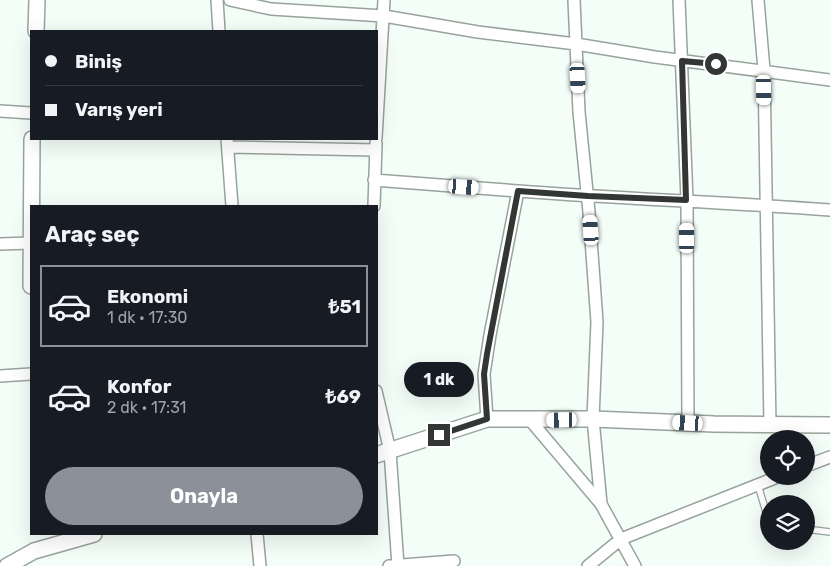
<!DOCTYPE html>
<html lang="tr">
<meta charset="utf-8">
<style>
body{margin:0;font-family:Rubik,sans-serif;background:#242831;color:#f1f3f6;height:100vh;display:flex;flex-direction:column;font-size:19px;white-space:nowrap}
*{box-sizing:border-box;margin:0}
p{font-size:16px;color:#9ea1a6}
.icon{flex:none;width:28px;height:28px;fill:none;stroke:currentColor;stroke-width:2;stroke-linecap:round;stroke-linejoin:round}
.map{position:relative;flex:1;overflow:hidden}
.details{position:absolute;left:30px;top:205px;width:348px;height:330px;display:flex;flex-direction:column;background:#171b24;border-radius:0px;box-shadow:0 5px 20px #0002}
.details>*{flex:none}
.guide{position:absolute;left:30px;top:30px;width:348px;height:110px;border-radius:0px;box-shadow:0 5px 20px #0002;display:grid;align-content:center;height:110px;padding:0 15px;background:#171b24}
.fabs{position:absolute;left:760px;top:430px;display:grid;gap:10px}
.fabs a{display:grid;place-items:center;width:55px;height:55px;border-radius:50%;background:#171b24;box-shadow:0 5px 20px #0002;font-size:25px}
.end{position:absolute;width:22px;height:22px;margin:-11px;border:6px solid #323734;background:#fff;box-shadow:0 0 0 2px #fff}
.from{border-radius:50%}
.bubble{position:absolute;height:35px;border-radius:18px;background:#171b24;box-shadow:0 5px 20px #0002;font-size:16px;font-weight:700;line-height:35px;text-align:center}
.car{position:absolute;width:15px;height:30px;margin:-15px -8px;border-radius:6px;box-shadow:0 0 4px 1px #0007;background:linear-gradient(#fff 24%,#345 0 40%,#fff 0 76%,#345 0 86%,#fff 0)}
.guide b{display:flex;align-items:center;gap:18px;height:48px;font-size:19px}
.guide b+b{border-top:1px solid #363941}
.guide i{width:12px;height:12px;background:#f1f3f6}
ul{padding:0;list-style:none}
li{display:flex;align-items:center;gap:15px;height:82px;margin:0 10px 8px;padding:0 5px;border:2px solid transparent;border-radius:0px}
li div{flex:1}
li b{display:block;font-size:19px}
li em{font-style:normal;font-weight:700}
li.on{border-color:#8c9099}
li>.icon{width:45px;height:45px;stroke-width:1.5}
h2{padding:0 15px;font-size:22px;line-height:60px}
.cta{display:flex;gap:10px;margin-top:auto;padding:10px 15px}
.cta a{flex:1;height:58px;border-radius:30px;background:#8c9099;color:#fff;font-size:20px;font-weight:700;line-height:58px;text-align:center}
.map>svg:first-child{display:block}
</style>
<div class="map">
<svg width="830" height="566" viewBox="0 0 830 566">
<rect width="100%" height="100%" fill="#f4fef8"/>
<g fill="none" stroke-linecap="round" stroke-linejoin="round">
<g stroke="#97a39c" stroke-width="8">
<path id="service" d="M758,485L769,522
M806,529L830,532"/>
</g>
<g stroke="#97a39c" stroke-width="14">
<path id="minor" d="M217,0L219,31
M230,0L271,9L384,16L478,32L576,44L655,57L830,80
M574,0L579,112L589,212L597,322L593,419L601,504L635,566
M679,0L687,200L688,423
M758,0L764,70L770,425
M0,111L31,113
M376,138L384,0
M227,139L232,206
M228,147L375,150
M374,180L518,191
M374,206L376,143
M0,244L31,243
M0,376L31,374
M376,391L390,451L398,566
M487,419L484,374L490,335L518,191C622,199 726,202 830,210
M530,420L601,504
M806,466L830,457
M257,534L260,566
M389,566L454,561
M588,566L621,539L780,476"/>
</g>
<g stroke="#97a39c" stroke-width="18">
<path id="tertiary" d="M36,31L37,0
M31,286L32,139
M376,455L487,419H593L714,424L830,425
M7,566L34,551L94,534"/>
</g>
<use href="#service" stroke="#fff" stroke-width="5.5"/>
<use href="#minor" stroke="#fff" stroke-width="11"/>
<use href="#tertiary" stroke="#fff" stroke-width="15"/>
</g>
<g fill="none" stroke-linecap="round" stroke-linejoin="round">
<path stroke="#323734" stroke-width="6" d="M439,435L487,419L484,374L487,354L518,191L588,196L686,200L682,61L716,64"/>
</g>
</svg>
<div class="fabs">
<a><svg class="icon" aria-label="locate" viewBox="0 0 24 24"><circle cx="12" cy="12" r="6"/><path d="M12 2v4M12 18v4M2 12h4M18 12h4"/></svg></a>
<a><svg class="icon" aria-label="layers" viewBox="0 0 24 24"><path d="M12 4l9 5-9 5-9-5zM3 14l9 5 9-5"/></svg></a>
</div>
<i class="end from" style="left:716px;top:64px"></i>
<i class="end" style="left:439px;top:435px"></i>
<div class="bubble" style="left:404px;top:362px;width:70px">1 dk</div>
<i class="car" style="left:578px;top:78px;rotate:177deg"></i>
<i class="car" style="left:764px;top:90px;rotate:179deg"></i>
<i class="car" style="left:464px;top:187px;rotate:94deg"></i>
<i class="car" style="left:591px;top:230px;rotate:356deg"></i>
<i class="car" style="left:687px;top:238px;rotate:0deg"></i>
<i class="car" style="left:562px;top:420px;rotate:269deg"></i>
<i class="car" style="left:688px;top:423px;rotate:273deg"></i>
<div class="guide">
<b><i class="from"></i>Biniş</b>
<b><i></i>Varış yeri</b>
</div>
<section class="details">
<h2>Araç seç</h2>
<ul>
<li class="on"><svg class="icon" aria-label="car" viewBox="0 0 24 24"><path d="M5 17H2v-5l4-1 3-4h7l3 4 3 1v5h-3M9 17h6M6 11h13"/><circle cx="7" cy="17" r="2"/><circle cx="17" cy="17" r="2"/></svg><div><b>Ekonomi</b><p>1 dk · 17:30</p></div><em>₺51</em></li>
<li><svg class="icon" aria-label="car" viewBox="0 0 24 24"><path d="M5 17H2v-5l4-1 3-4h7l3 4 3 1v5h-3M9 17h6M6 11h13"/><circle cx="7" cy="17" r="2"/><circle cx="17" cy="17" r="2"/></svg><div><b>Konfor</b><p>2 dk · 17:31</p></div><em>₺69</em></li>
</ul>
<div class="cta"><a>Onayla</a></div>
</section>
</div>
